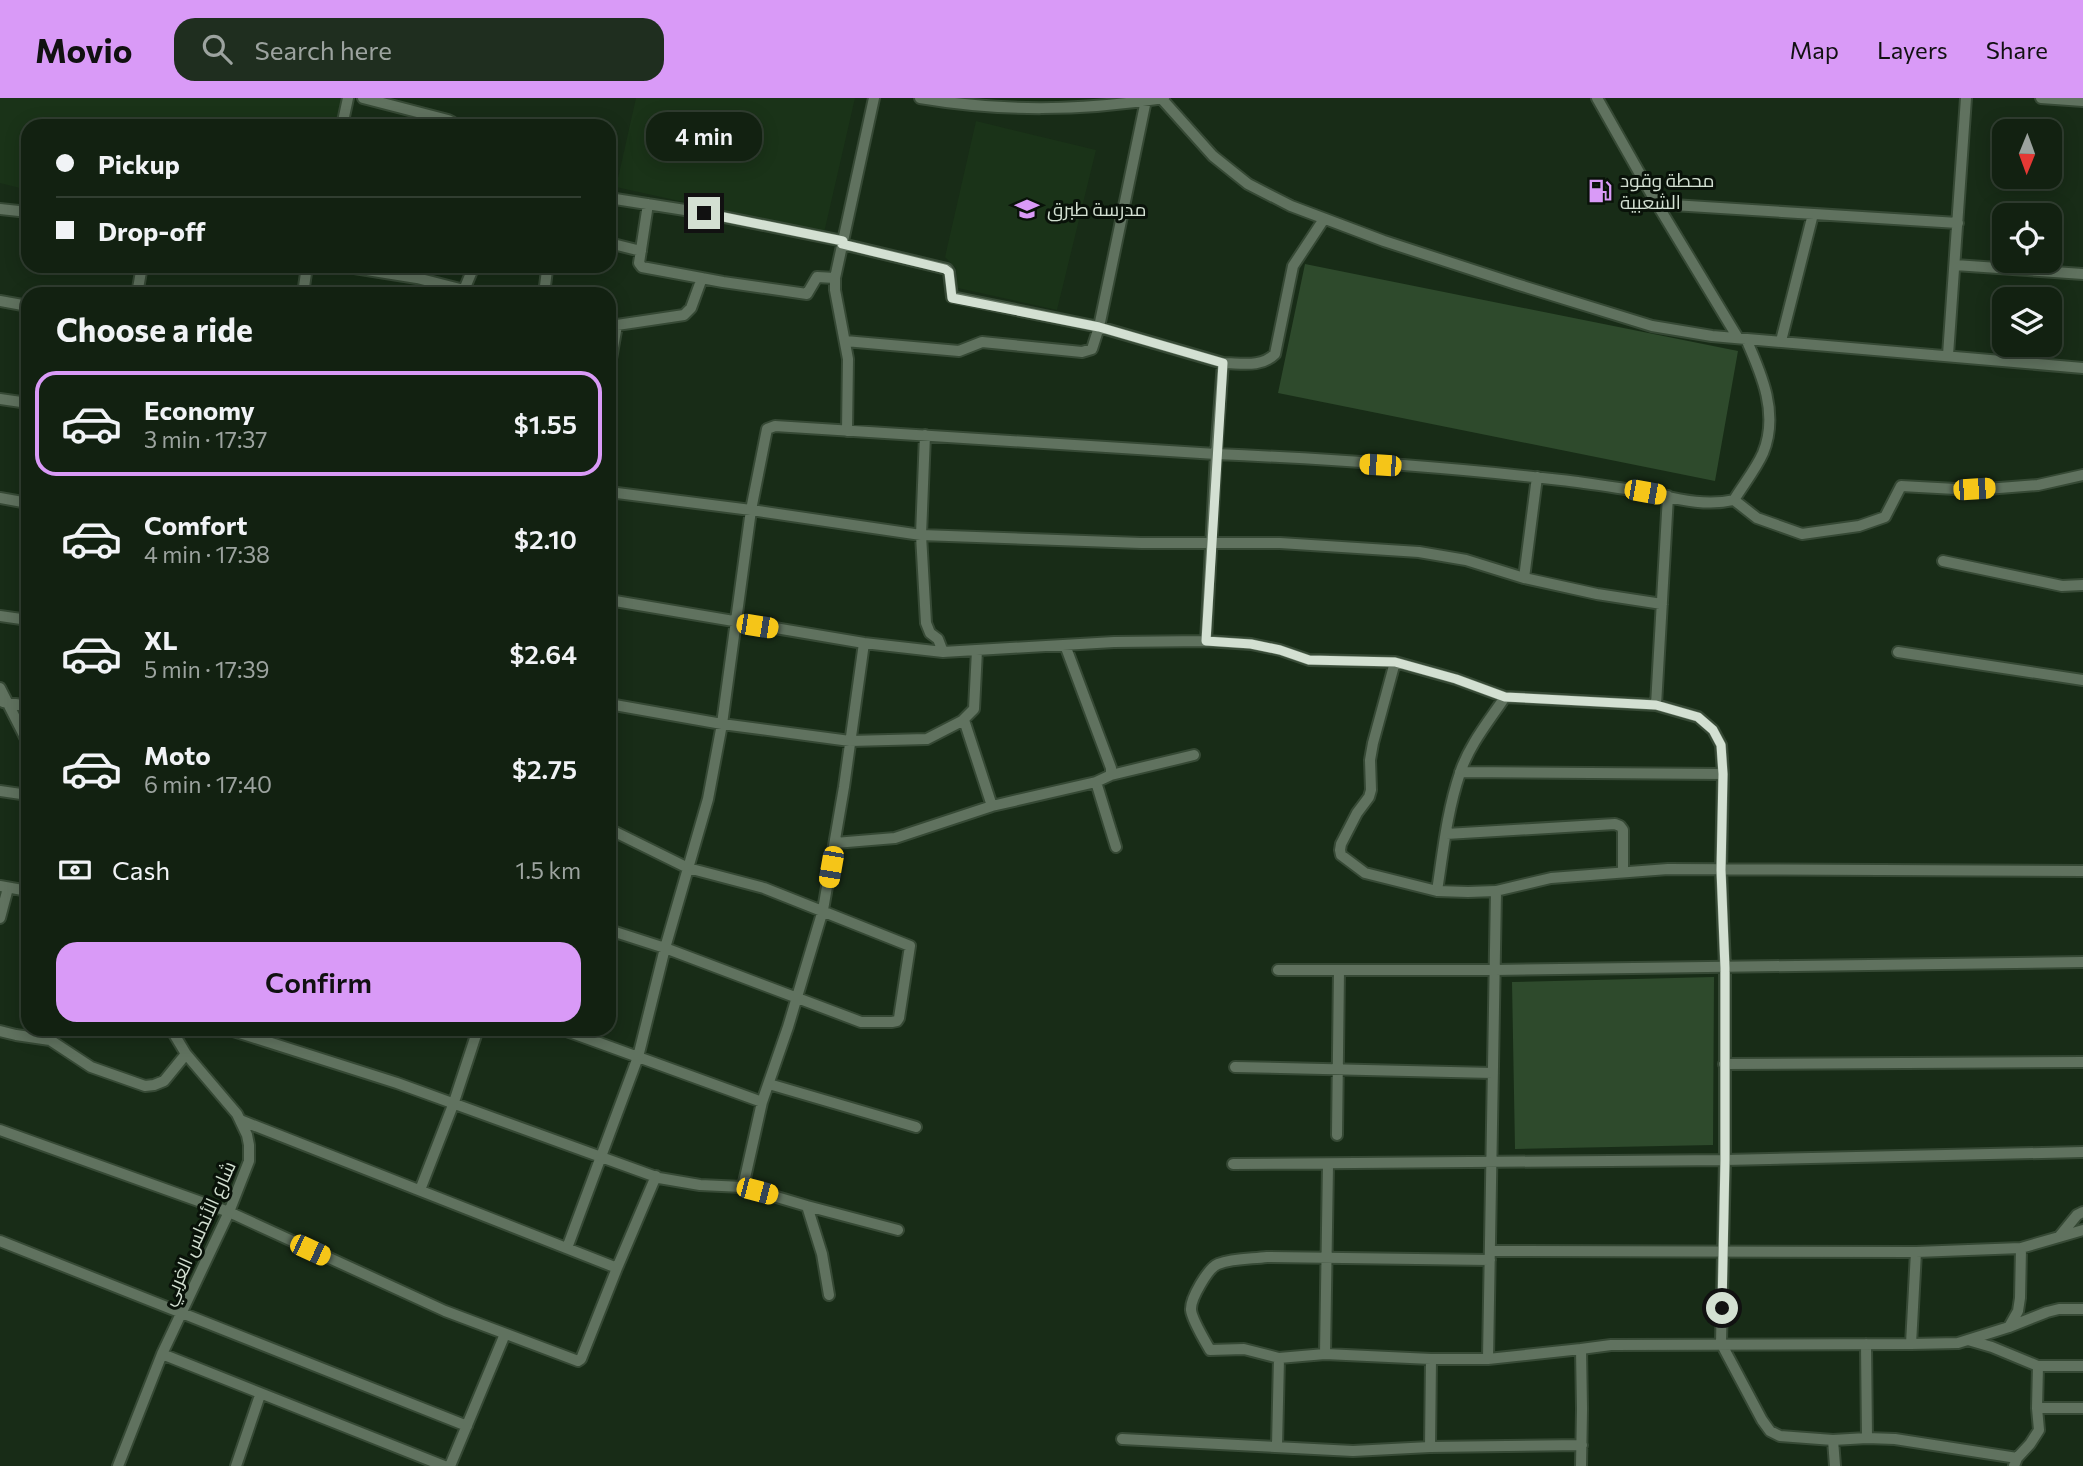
<!DOCTYPE html>
<meta charset="utf-8">
<style>
body{margin:0;font-family:Commissioner,Cairo,sans-serif;background:#1f2e1f;color:#f1f3f6;height:100vh;display:flex;flex-direction:column;font-size:26px;white-space:nowrap}
*{box-sizing:border-box;margin:0}
p{font-size:23px;color:#9ca39f}
.icon{flex:none;width:38px;height:38px;fill:none;stroke:currentColor;stroke-width:2;stroke-linecap:round;stroke-linejoin:round}
.map{position:relative;flex:1;overflow:hidden}
.drawer{position:absolute;left:21px;top:189px;width:595px;height:749px;display:flex;flex-direction:column;background:#122111;border-radius:21px;box-shadow:0 4px 18px #0003,0 0 0 2px #313e31}
.drawer>*{flex:none}
.guide{position:absolute;left:21px;top:21px;width:595px;height:154px;border-radius:21px;box-shadow:0 4px 18px #0003,0 0 0 2px #313e31;display:grid;align-content:center;height:154px;padding:0 35px;background:#122111}
.needle{width:46px;rotate:181deg}
.buttons{position:absolute;left:1992px;top:21px;display:grid;gap:14px}
.buttons a{display:grid;place-items:center;width:70px;height:70px;border-radius:14px;background:#122111;box-shadow:0 4px 18px #0003,0 0 0 2px #313e31;font-size:35px}
.end{position:absolute;width:32px;height:32px;margin:-16px;border:9px solid #d3e0d2;background:#111;box-shadow:0 0 0 4px #111}
.from{border-radius:50%}
.bubble{position:absolute;height:49px;border-radius:21px;background:#122111;box-shadow:0 4px 18px #0003,0 0 0 2px #313e31;font-size:23px;font-weight:600;line-height:49px;text-align:center}
.car{position:absolute;width:21px;height:42px;margin:-21px -10px;border-radius:9px;box-shadow:0 0 5px 2px #0007;background:linear-gradient(#f5c518 24%,#345 0 40%,#f5c518 0 76%,#345 0 86%,#f5c518 0)}
.guide b{display:flex;align-items:center;gap:24px;height:66px;font-size:26px}
.guide b+b{border-top:2px solid #313e31}
.guide i{width:18px;height:18px;background:#f1f3f6}
ul{padding:0;list-style:none}
li{display:flex;align-items:center;gap:21px;height:105px;margin:0 14px 10px;padding:0 21px;border:4px solid transparent;border-radius:21px}
li div{flex:1}
li b{display:block;font-size:26px}
li em{font-style:normal;font-weight:600}
li.active{border-color:#d99af7}
li>.icon{width:63px;height:63px;stroke-width:1.5}
h2{padding:0 35px;font-size:32px;line-height:84px}
.pay{display:flex;align-items:center;gap:18px;height:77px;padding:0 35px;font-size:26px}
.pay p{margin-inline-start:auto}
.cta{display:flex;gap:14px;margin-top:auto;padding:14px 35px}
.cta a{flex:1;height:80px;border-radius:21px;background:#d99af7;color:#111;font-size:28px;font-weight:600;line-height:80px;text-align:center}
header{display:flex;align-items:center;gap:42px;box-sizing:border-box;height:98px;padding:0 35px;background:#d99af7;color:#111}
header strong{font-size:33px}
nav{display:flex;gap:38px;margin-inline-start:auto;font-size:24px}
.search{width:490px;height:63px;background:#1f2e1f;display:flex;align-items:center;gap:18px;box-sizing:border-box;padding:0 24px;border-radius:21px;color:#9ca39f;font-size:26px}
.map>svg:first-child{display:block}
</style>
<header>
<strong>Movio</strong>
<div class="search"><svg class="icon" aria-label="search" viewBox="0 0 24 24"><circle cx="10" cy="10" r="6"/><path d="M15 15l6 6"/></svg>Search here</div>
<nav><a>Map</a><a>Layers</a><a>Share</a></nav>
</header>
<div class="map">
<svg width="2083" height="1368" viewBox="0 0 2083 1368">
<rect width="100%" height="100%" fill="#182c17"/>
<path fill="#1a3318" d="M0,0H342L337,28H28V92L0,85Z
M636,0H855L824,135L616,89Z
M976,23L1096,52L1057,212L958,190L956,170L945,159Z"/>
<path fill="#2e4a2c" d="M1305,166L1738,253L1715,383L1278,295Z
M1714,879L1713,1047L1515,1051L1512,884Z"/>
<g fill="none" stroke-linecap="round" stroke-linejoin="round">
<g stroke="#364935" stroke-width="14">
<path id="minor" d="M363,0L448,22L452,24L453,28
M920,0C1003,14 1080,13 1164,0
M1161,0L1213,58L1248,86L1291,108L1384,143L1516,186L1652,228L1712,238L2083,270
M1597,0L1657,106L1738,240
M2041,0L2083,3
M342,28L348,0
M609,100L704,115L843,143
M648,106L639,165L642,169L723,184L807,196L817,179L835,180
M1657,106L1958,125
M0,111L28,114
M609,145L641,153
M1955,167L2083,176
M342,168L417,180L464,192L463,196
M532,168L547,172L544,196
M464,192L474,168
M137,196L142,168
M303,196L307,168
M0,203L28,208
M845,243L959,253L982,244L1082,254L1092,251L1099,229L1146,2
M1781,243L1813,116
M1948,257L1966,0
M1223,265C1241,265 1261,270 1275,256L1293,168L1324,121
M609,272L617,227L684,217L691,210L702,180
M0,301L28,305
M847,333L848,261L835,192V180L874,0
M925,337L921,437L926,525L930,535L938,541L943,554
M609,394L751,412L921,437L1141,445H1280L1419,454L1466,462L1524,480L1597,496L1662,506
M0,400L28,405
M1734,402L1757,420L1802,436L1859,428L1885,419L1901,388L1974,392L2038,387L2083,377
M1943,463L2062,488L2083,487
M1524,480L1537,379
M609,502L864,545L943,554L1114,544L1206,543L1251,546L1280,552L1309,562L1395,564L1456,581L1505,599L1656,607L1698,619L1713,632L1721,647L1723,676L1721,772L1725,870V1062L1721,1245L1762,1322L1770,1333L1780,1338L1833,1342L1835,1368
M0,518L28,522
M1206,543L1216,356C1331,361 1447,369 1561,382C1589,385 1617,390 1645,394C1674,400 1704,409 1734,402C1743,387 1756,371 1763,355C1779,316 1762,277 1746,241
M1065,547L1111,670V677
M1898,554L2083,582
M1395,564L1373,645L1370,662L1371,692L1369,699L1357,715L1341,746L1340,752L1341,757L1365,775L1437,793L1468,794L1496,793L1551,780L1668,771L2083,773
M0,590L28,645
M3,604L28,608
M609,606L722,626L850,643L927,641L962,623L974,611L977,552
M1656,607L1668,398
M964,622L992,708
M1460,674L1723,676
M1096,684L1116,749
M0,693L28,697
M609,731L688,770L764,790L910,848L899,920L897,923L892,924H861L665,850L609,832
M1446,736L1615,726L1620,728L1623,732V774
M835,745L895,740L992,708L1096,684L1111,677L1194,657
M0,788L28,793
M1437,793C1443,754 1447,713 1460,675C1469,647 1489,623 1505,599
M0,820L8,790
M1278,872H1495L2083,864
M227,931L397,985L659,1080L700,1087L743,1089L762,1004L788,929L823,812L844,689L864,545
M561,931L762,1004
M0,933L16,937L50,942L91,969L145,988L154,987L164,983L186,956
M1724,966C1843,966 1963,964 2083,964
M1235,969L1493,975
M769,986L916,1029
M240,1022L617,1170L656,1078
M0,1032L229,1114L445,1213L578,1263L581,1261L617,1170
M1337,1037L1339,872
M1233,1066L1725,1062L2083,1054
M743,1089L807,1108L822,1156L829,1197
M420,1092L453,1007L478,931
M807,1108L898,1132
M2059,1139L2083,1132
M0,1143L467,1328
M567,1150L638,959L665,850L708,701L722,626L751,412L767,331L775,328L1216,356L1223,265L1099,229L952,199L949,174L947,171L842,146
M1490,1153L1916,1154L2021,1150
M1490,1162L1267,1159C1251,1161 1234,1160 1218,1166C1208,1170 1190,1201 1191,1212C1192,1222 1205,1243 1210,1252L1244,1251L1279,1260L1325,1256L1431,1261H1488L1581,1251
M2009,1229L2047,1214L2059,1211H2083
M1968,1242L1992,1249L2038,1268H2083
M1866,1246L1867,1340
M1911,1246L1916,1154
M162,1256L444,1368
M1325,1256L1328,1067
M1431,1261L1430,1349L1582,1347
M1488,1261L1496,793
M2037,1310H2083
M1122,1341L1353,1353L1430,1349
M1833,1342L1867,1340L1895,1341L2017,1360
M1277,1348L1279,1260
M118,1368L162,1256L229,1114L249,1063V1047L247,1037L237,1016L186,956L171,931
M236,1368L260,1297
M450,1368L505,1236
M1581,1368L1582,1311L1581,1251L1611,1247L1911,1246L1958,1245L2009,1229L2018,1213L2020,1200L2021,1150L2059,1139L2077,1117L2083,1114
M2014,1368L2017,1360L2030,1346L2039,1332L2037,1310L2038,1268"/>
</g>
<use href="#minor" stroke="#60725f" stroke-width="10"/>
</g>
<g fill="none" stroke-linecap="round" stroke-linejoin="round">
<path stroke="#d3e0d2" stroke-width="9" d="M704,115L843,143L842,146L945,171L949,174L952,200L1099,229L1223,265L1206,543L1251,546L1280,552L1309,562L1395,564L1456,581L1505,599L1656,607L1698,619L1713,632L1721,647L1723,676L1721,772L1725,870V1062L1722,1210"/>
</g>
<defs>
<g id="fuel-bare" transform="scale(1.89)"><path d="M-5.5-6h7V0h2V4h1.3V-2.5L3-4.5l.8-.8L6-3V5H2.5V1h-1V6h-7ZM-4.2-4.7v3.2H.2V-4.7Z" fill="#d99af7" stroke="#091209" stroke-width="2.5" paint-order="stroke"/></g>
<g id="school-bare" transform="scale(1.89)"><path d="M0-5L7-2L0 1L-7-2ZM-4 1L0 2.5L4 1V4Q0 6-4 4Z" fill="#d99af7" stroke="#091209" stroke-width="2.5" paint-order="stroke"/></g>
</defs>
<g fill-rule="evenodd">
<use href="#fuel-bare" x="1600" y="93"/>
<use href="#school-bare" x="1027" y="111"/>
</g>
<g text-anchor="middle" stroke-width="6" stroke-linejoin="round" paint-order="stroke">
<g font-size="19" fill="#d3e0d2" stroke="#091209" text-anchor="start">
<text x="1620" y="89">محطة وقود<tspan x="1620" dy="22">الشعبية</tspan></text>
<text x="1047" y="118">مدرسة طبرق</text>
</g>
<g font-size="19" fill="#d3e0d2" stroke="#091209">
<text transform="translate(198 1135) rotate(-66)" y="7">شارع الأندلس الغربي</text>
</g>
</g>
</svg>
<div class="buttons">
<a><svg class="needle" viewBox="-14 -14 28 28"><path d="M0-13l5 13h-10z" fill="#e53935"/><path d="M0 13l5-13h-10z" fill="#9ca39f"/></svg></a>
<a><svg class="icon" aria-label="locate" viewBox="0 0 24 24"><circle cx="12" cy="12" r="6"/><path d="M12 2v4M12 18v4M2 12h4M18 12h4"/></svg></a>
<a><svg class="icon" aria-label="layers" viewBox="0 0 24 24"><path d="M12 4l9 5-9 5-9-5zM3 14l9 5 9-5"/></svg></a>
</div>
<i class="end from" style="left:1722px;top:1210px"></i>
<i class="end" style="left:704px;top:115px"></i>
<div class="bubble" style="left:646px;top:14px;width:116px">4 min</div>
<i class="car" style="left:1380px;top:367px;rotate:274deg"></i>
<i class="car" style="left:1974px;top:391px;rotate:86deg"></i>
<i class="car" style="left:1645px;top:394px;rotate:100deg"></i>
<i class="car" style="left:757px;top:528px;rotate:99deg"></i>
<i class="car" style="left:831px;top:769px;rotate:190deg"></i>
<i class="car" style="left:757px;top:1093px;rotate:105deg"></i>
<i class="car" style="left:310px;top:1152px;rotate:115deg"></i>
<div class="guide">
<b><i class="from"></i>Pickup</b>
<b><i></i>Drop-off</b>
</div>
<section class="drawer">
<h2>Choose a ride</h2>
<ul>
<li class="active"><svg class="icon" aria-label="car" viewBox="0 0 24 24"><path d="M5 17H2v-5l4-1 3-4h7l3 4 3 1v5h-3M9 17h6M6 11h13"/><circle cx="7" cy="17" r="2"/><circle cx="17" cy="17" r="2"/></svg><div><b>Economy</b><p>3 min · 17:37</p></div><em>$1.55</em></li>
<li><svg class="icon" aria-label="car" viewBox="0 0 24 24"><path d="M5 17H2v-5l4-1 3-4h7l3 4 3 1v5h-3M9 17h6M6 11h13"/><circle cx="7" cy="17" r="2"/><circle cx="17" cy="17" r="2"/></svg><div><b>Comfort</b><p>4 min · 17:38</p></div><em>$2.10</em></li>
<li><svg class="icon" aria-label="car" viewBox="0 0 24 24"><path d="M5 17H2v-5l4-1 3-4h7l3 4 3 1v5h-3M9 17h6M6 11h13"/><circle cx="7" cy="17" r="2"/><circle cx="17" cy="17" r="2"/></svg><div><b>XL</b><p>5 min · 17:39</p></div><em>$2.64</em></li>
<li><svg class="icon" aria-label="car" viewBox="0 0 24 24"><path d="M5 17H2v-5l4-1 3-4h7l3 4 3 1v5h-3M9 17h6M6 11h13"/><circle cx="7" cy="17" r="2"/><circle cx="17" cy="17" r="2"/></svg><div><b>Moto</b><p>6 min · 17:40</p></div><em>$2.75</em></li>
</ul>
<div class="pay"><svg class="icon" aria-label="cash" viewBox="0 0 24 24"><path d="M3 7h18v10H3z"/><circle cx="12" cy="12" r="2"/></svg>Cash<p>1.5 km</p></div>
<div class="cta"><a>Confirm</a></div>
</section>
</div>
